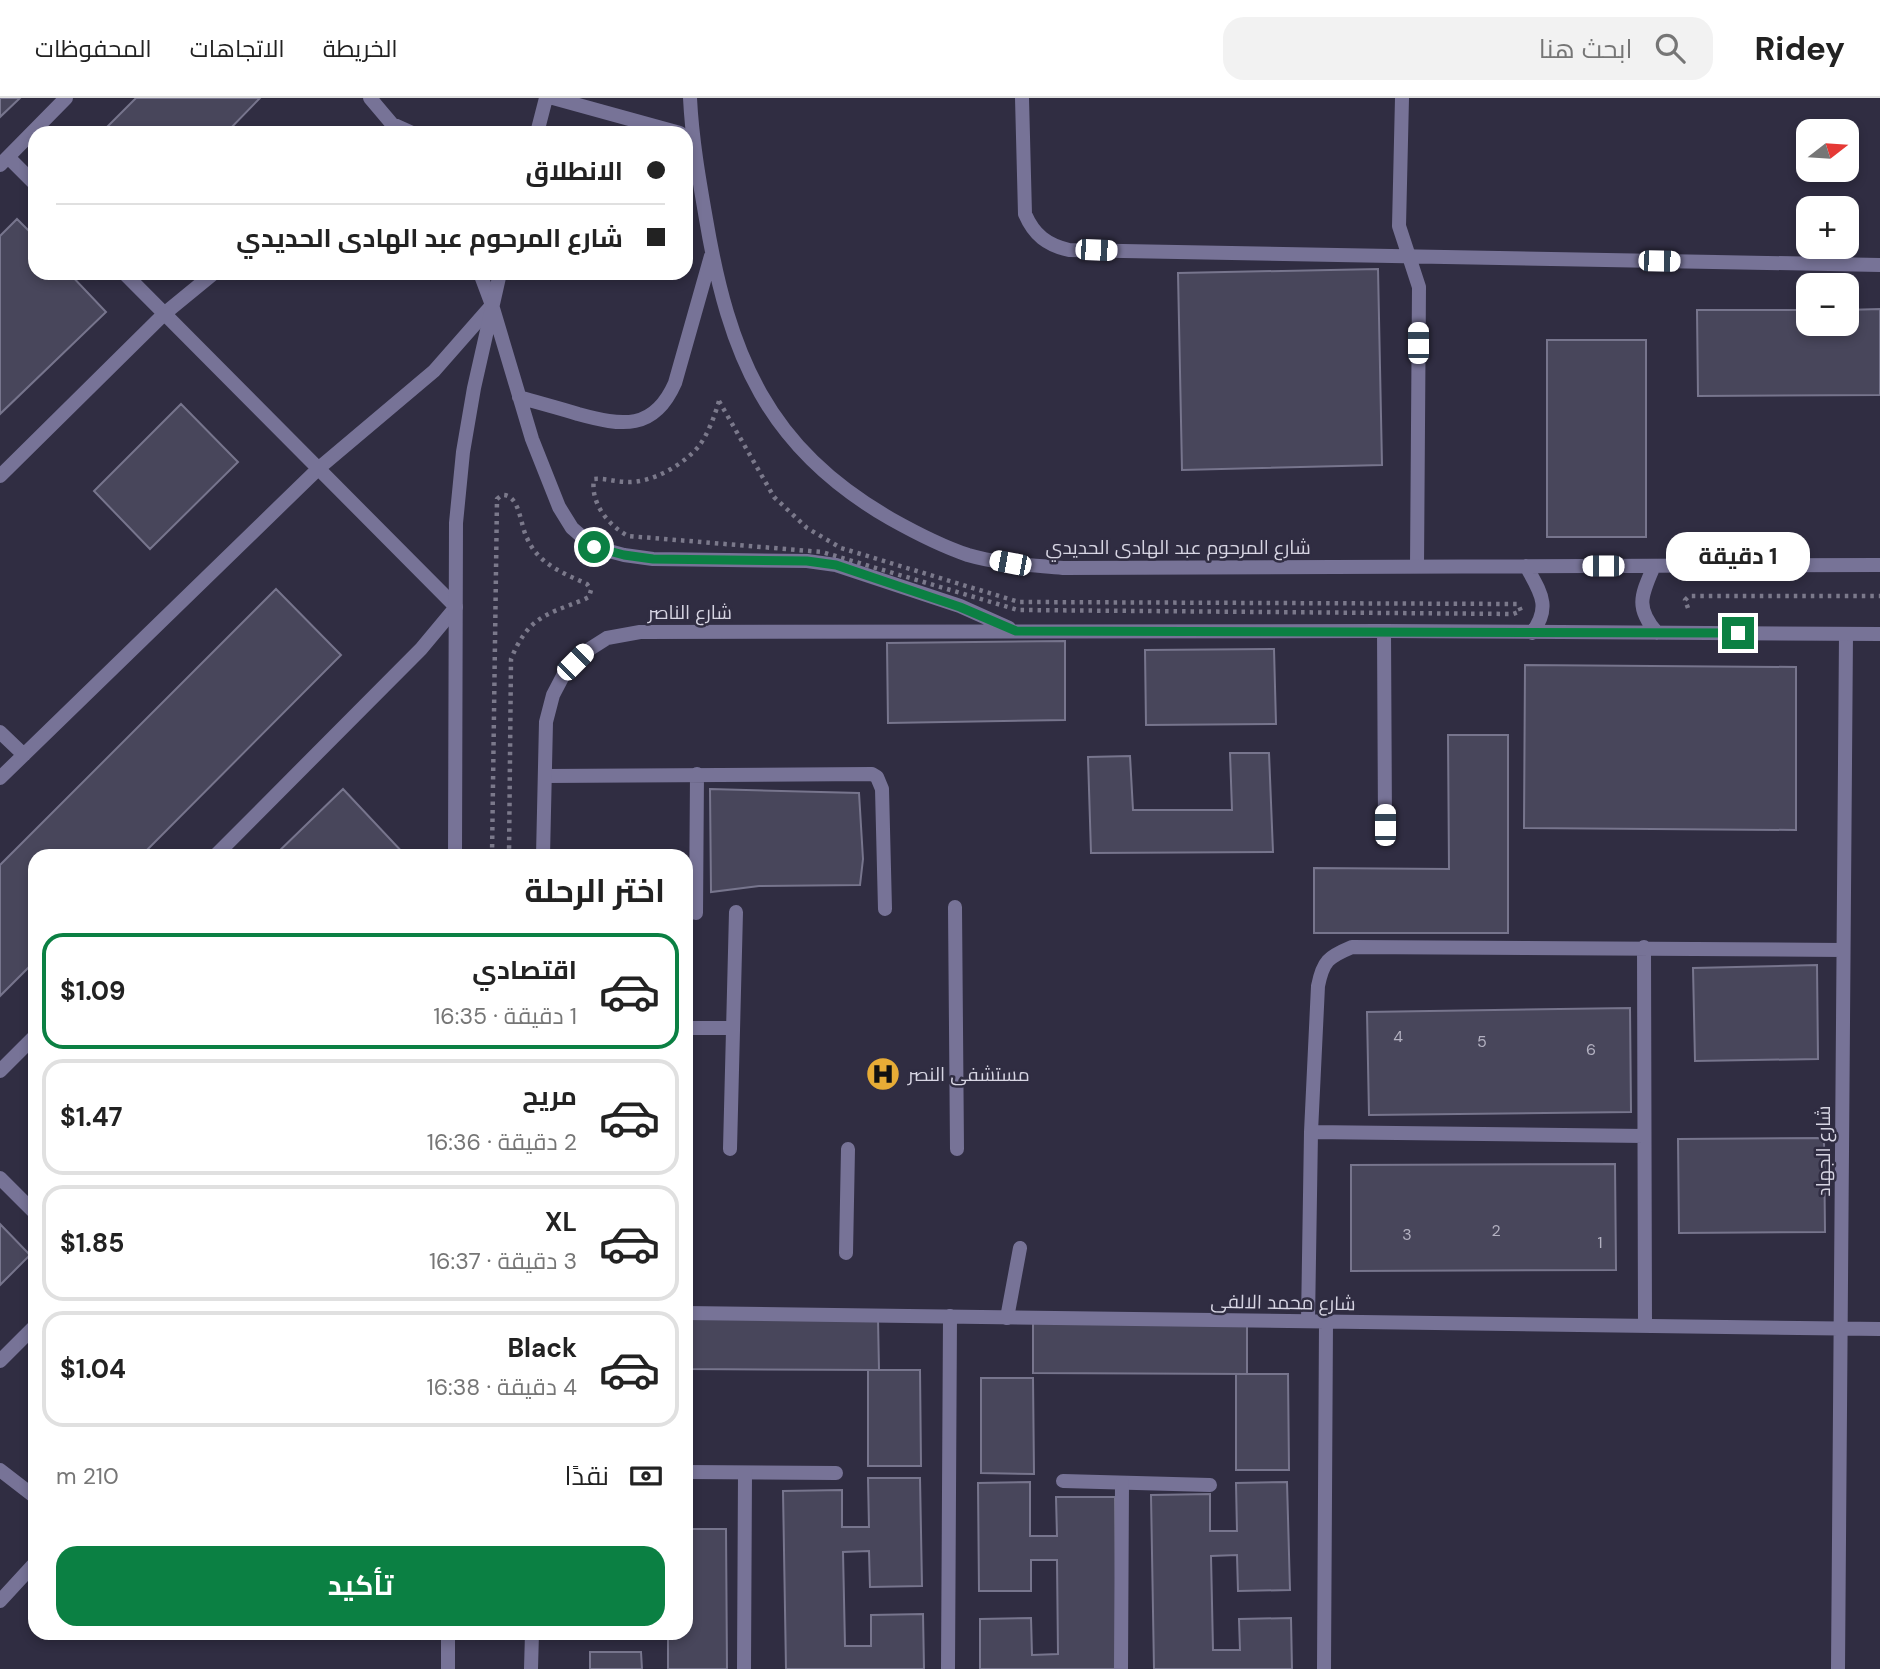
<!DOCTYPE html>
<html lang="ar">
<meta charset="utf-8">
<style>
body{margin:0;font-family:"DM Sans",Cairo,sans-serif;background:#f2f2f2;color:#222;direction:rtl;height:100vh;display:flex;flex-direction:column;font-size:26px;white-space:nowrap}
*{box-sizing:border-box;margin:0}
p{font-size:23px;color:#767676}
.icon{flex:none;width:38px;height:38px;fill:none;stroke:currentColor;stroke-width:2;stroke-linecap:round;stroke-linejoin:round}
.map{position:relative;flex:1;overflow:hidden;direction:ltr}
.details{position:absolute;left:28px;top:751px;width:665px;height:791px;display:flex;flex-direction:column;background:#fff;border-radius:21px;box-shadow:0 4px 10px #0003;direction:rtl}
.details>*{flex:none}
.hud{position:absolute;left:28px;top:28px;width:665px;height:154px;border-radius:21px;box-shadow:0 4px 10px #0003;direction:rtl;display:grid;align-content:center;height:154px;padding:0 28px;background:#fff}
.needle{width:46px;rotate:73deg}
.buttons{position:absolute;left:1796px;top:21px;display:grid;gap:14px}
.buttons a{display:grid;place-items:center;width:63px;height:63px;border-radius:14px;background:#fff;box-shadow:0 4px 10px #0003;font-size:35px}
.end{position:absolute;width:32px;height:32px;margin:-16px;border:9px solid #0b8043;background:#fff;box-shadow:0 0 0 4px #fff}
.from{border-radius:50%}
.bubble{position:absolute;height:49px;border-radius:21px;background:#fff;box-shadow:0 4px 10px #0003;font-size:23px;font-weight:700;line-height:49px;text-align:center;direction:rtl}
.car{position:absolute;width:21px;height:42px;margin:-21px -10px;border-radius:9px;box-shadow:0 0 5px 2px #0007;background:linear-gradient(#fff 24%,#345 0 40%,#fff 0 76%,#345 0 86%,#fff 0)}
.hud b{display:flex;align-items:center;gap:24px;height:66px;font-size:26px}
.hud b+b{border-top:2px solid #e0e0e0}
.hud i{width:18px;height:18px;background:#222}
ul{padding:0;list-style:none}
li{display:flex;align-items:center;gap:21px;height:116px;margin:0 14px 10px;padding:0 14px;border:4px solid #e0e0e0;border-radius:21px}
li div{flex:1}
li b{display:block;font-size:26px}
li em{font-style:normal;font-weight:700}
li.selected{border-color:#0b8043}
li>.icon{width:63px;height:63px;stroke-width:1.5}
h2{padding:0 28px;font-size:32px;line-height:84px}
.pay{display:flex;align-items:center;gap:18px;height:77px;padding:0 28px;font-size:26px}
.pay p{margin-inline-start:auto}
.action{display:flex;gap:14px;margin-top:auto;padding:14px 28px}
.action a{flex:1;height:80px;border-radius:21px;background:#0b8043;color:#fff;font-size:28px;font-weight:700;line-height:80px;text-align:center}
header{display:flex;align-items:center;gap:42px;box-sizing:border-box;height:98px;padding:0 35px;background:#fff;border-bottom:2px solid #e0e0e0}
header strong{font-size:33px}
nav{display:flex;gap:38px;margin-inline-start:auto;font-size:24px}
.search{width:490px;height:63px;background:#f2f2f2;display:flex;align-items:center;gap:18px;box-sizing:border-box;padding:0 24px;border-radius:21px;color:#767676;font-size:26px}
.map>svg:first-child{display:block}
</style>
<header>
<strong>Ridey</strong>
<div class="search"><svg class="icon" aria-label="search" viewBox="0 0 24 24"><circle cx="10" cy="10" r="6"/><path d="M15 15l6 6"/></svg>ابحث هنا</div>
<nav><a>الخريطة</a><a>الاتجاهات</a><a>المحفوظات</a></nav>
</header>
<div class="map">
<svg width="1880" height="1571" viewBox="0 0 1880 1571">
<rect width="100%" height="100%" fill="#302d42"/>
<path fill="#48465b" stroke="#77758d" stroke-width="2" d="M0,0H20L0,19Z
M136,0H260L226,35H101Z
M17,121L35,139V175H69L106,214L0,316V138Z
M1378,171L1382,367L1182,372L1178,175Z
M1880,211V297L1698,298L1697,212H1808V226H1846V212Z
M1547,242H1646V439H1547Z
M181,306L238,364L150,451L94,393Z
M276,491L341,557L141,758H35V863L0,898V767Z
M1065,543V622L888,625L887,545Z
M1274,551L1276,626L1146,627L1145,552Z
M1525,567L1796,569V732L1524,730Z
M1448,637H1508V835H1314V770L1449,771Z
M1230,655H1269L1273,754L1091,755L1088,659L1130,658L1133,712H1232Z
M343,691L406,758H274Z
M710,691L859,695L863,761L860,787L759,788L711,794Z
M1817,867L1818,961L1695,963L1693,870Z
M1630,910L1631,1014L1369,1017L1367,914Z
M1824,1040L1825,1134L1679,1135L1678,1041Z
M1615,1066L1616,1172L1351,1173V1067Z
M0,1126L30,1157L0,1187Z
M686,1220L878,1221L879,1272L686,1271Z
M1033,1224L1247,1225V1276L1033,1275Z
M868,1272H920L921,1368H868Z
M1236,1276H1288L1289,1372H1236Z
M981,1280H1033L1034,1376L981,1375Z
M868,1380H920L922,1488L870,1489L869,1453L843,1454L845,1548H871V1517L923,1516L924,1571H786L783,1393L842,1392V1429H869Z
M1030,1384V1438H1057L1056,1399H1115L1117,1571H980V1521L1031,1520L1032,1557L1058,1556L1057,1462H1031V1493H979L978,1385Z
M1287,1384L1290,1492L1238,1493L1237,1457L1211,1458L1213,1552H1240L1239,1521L1291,1520L1292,1571H1154L1151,1397L1210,1396V1433H1237L1236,1385Z
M686,1431H726L727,1571H668V1535H686Z
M590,1554H641L642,1571H590Z"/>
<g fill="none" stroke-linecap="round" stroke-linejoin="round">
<path stroke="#7b798b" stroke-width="4.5" stroke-dasharray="3.5 5" stroke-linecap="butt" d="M719,303L774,399L807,430L841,450L1019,504L1518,506L1521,513L1513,516L1018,512L822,454L628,438C608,427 590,405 594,381C605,380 616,384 627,384C652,385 683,367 699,348C708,336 715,317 719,303Z
M1688,510L1685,502L1689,498H1880
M492,758L497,401L502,397C520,396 520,427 527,440C538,466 563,475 587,486L591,492L589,499L583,502C544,517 528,520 511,561L509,758"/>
<path stroke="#777397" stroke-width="14" d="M1384,533L1385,727
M545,678L872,676L877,679L882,691L885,811
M955,809L957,1051
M696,815L697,676
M686,930H733
M730,1051L736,814
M846,1155L848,1051
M1007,1220L1020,1150
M686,1374L836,1375
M1063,1383L1210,1387"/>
<path stroke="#777397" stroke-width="14" d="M370,0L392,26L412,35
M1022,0L1025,116C1034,137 1047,147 1069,152L1880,167
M1402,0L1399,128L1419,189L1417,468
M8,59L35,86
M0,67L66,0
M124,175L456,509L421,551L215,758
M0,378L164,216L214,175
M0,634L24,657
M0,680L319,370L434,273L492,207L480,175
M1644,849L1645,1228
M0,973L35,938
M1311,1034L1644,1038
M0,1080L35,1115
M686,1215L1880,1231
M1308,1223L1311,1034L1318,888C1323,863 1328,859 1352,849L1843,852
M0,1263L35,1228
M0,1372L35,1399
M0,1503L35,1465
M744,1571L745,1375
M948,1571L950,1218
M1121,1571L1122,1385
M1324,1571L1326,1224
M1838,1571L1846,536"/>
<path stroke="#777397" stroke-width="14" d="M553,0L680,35
M690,0C692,41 699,81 706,121C729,257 767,350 891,421C916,435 941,448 968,457C999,466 1032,467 1063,470L1880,467
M537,35L546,0
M492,207L532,341L559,409L572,430L594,449L624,457L653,461L807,463L836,467L960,508L1009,530
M519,299C539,305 559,310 578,316C622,328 654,333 675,285L711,158
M1526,468C1540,494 1552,508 1532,535
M1654,468C1642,496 1634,509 1657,535
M455,758L456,425L463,354L474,290L500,175
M543,758L546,624L553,597L565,574L585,554L607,540L640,534L1384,533L1880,536
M448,1571V1535
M531,1571L532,1535"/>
</g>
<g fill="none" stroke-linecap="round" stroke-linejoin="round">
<path stroke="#0b8043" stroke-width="9" d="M594,449L624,457L653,461L807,463L836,467L960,509L1016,533L1738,535"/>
</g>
<defs>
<g id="hospital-disc" transform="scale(1.75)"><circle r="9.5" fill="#e7ac36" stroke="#302d42"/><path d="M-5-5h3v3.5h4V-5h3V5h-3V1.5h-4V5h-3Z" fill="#111"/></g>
</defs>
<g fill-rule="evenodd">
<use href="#hospital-disc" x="883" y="976"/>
</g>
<g text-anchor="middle" stroke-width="5" stroke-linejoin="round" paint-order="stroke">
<g font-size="16" fill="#b3b1c1">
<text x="1398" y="944">4</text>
<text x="1482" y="949">5</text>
<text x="1591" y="957">6</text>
<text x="1496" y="1138">2</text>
<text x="1407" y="1142">3</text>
<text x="1600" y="1150">1</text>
</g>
<g font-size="19" fill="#d7d5e3" stroke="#302d42">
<text x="1178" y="456">شارع المرحوم عبد الهادى الحديدي</text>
<text x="690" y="521">شارع الناصر</text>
<text transform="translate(1823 1053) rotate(-90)" y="7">شارع الجهاد</text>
<text transform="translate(1283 1204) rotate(1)" y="7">شارع محمد الالفى</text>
</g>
<g font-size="19" fill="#d7d5e3" stroke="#302d42" text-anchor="start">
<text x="908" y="983">مستشفى النصر</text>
</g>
</g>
</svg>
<div class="buttons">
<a><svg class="needle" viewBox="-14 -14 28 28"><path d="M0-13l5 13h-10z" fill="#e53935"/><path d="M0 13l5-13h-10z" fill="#767676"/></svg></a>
<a>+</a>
<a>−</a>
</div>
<i class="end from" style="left:594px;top:449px"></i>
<i class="end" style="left:1738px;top:535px"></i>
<div class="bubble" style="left:1666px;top:434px;width:144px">1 دقيقة</div>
<i class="car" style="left:1096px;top:152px;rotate:92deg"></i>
<i class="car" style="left:1659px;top:163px;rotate:91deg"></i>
<i class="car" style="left:1418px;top:245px;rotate:0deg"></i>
<i class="car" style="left:1010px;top:465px;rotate:281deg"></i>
<i class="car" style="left:1603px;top:468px;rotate:270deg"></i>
<i class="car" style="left:575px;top:564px;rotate:45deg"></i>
<i class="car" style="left:1385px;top:727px;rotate:0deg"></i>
<div class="hud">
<b><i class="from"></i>الانطلاق</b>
<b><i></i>شارع المرحوم عبد الهادى الحديدي</b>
</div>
<section class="details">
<h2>اختر الرحلة</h2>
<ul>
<li class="selected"><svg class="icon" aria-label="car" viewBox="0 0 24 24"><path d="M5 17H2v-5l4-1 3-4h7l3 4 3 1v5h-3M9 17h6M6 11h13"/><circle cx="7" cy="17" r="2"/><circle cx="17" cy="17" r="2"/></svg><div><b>اقتصادي</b><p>1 دقيقة · 16:35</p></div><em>$1.09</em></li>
<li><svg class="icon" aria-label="car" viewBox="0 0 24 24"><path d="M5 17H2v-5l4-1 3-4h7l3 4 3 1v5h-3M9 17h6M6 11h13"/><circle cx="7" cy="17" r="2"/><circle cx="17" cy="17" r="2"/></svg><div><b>مريح</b><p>2 دقيقة · 16:36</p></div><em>$1.47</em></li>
<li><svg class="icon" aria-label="car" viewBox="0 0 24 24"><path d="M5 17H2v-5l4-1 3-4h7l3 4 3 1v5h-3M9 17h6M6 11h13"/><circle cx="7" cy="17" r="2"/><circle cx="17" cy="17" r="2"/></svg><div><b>XL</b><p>3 دقيقة · 16:37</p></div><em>$1.85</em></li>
<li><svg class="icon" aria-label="car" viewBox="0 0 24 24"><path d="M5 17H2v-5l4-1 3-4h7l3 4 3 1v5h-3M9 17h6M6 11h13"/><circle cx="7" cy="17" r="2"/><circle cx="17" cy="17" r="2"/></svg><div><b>Black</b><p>4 دقيقة · 16:38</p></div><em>$1.04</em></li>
</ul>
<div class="pay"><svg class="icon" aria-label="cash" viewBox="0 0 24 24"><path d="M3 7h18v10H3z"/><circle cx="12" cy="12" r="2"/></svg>نقدًا<p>210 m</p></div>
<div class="action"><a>تأكيد</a></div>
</section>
</div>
